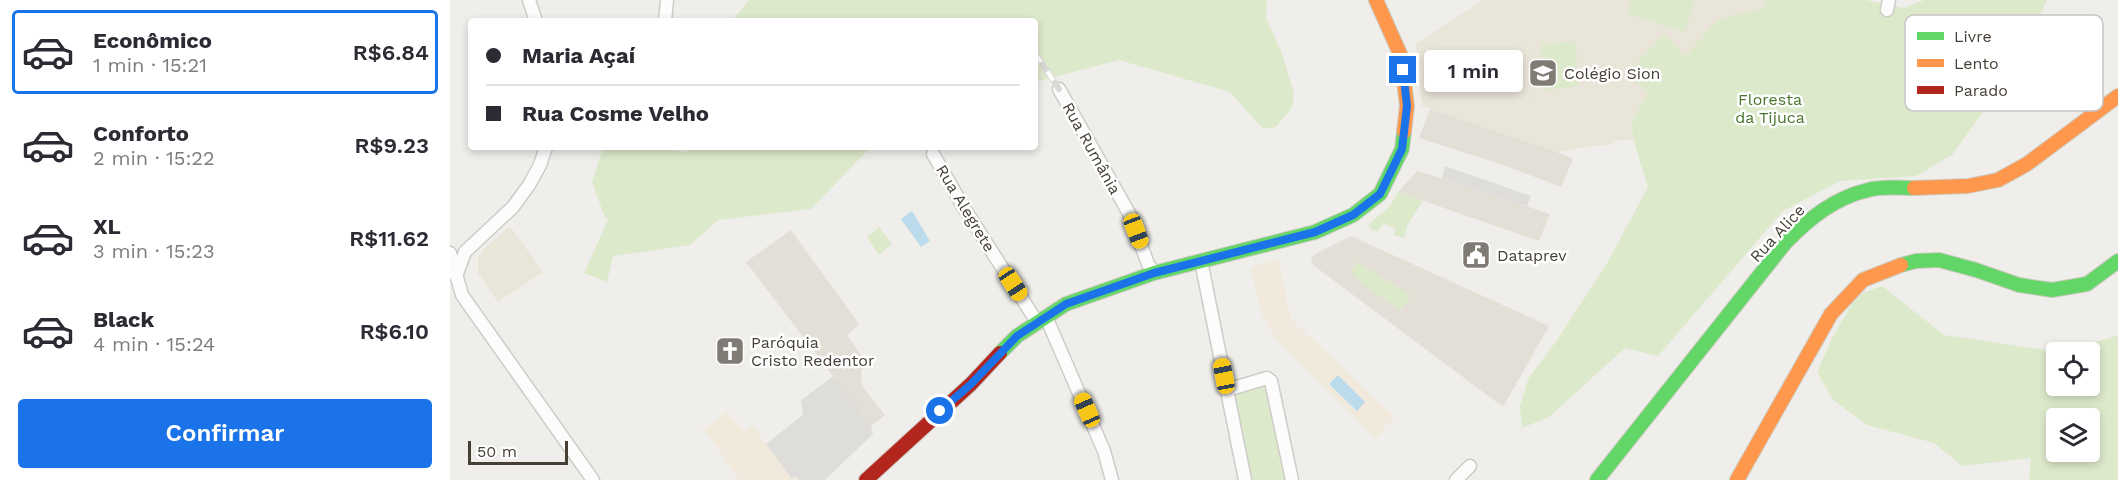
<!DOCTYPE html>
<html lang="pt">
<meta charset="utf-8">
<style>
body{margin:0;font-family:"Work Sans",sans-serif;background:#f7f7f7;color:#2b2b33;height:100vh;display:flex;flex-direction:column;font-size:22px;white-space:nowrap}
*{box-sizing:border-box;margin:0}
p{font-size:20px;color:#7c7c81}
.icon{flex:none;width:33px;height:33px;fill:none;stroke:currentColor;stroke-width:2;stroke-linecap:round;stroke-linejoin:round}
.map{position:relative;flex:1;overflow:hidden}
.details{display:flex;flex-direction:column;background:#fff;width:450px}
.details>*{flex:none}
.banner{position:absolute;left:18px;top:18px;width:570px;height:132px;border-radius:6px;box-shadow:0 3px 9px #0003;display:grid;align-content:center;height:132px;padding:0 18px;background:#fff}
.tools{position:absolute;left:1596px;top:342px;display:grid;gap:12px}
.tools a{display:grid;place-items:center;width:54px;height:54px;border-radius:6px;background:#fff;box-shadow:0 3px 9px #0003;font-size:30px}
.scale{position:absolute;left:18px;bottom:15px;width:100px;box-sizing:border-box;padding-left:6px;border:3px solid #453f36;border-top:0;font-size:16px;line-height:21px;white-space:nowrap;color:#453f36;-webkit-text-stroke:4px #fff;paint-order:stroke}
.end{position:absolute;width:27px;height:27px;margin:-14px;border:8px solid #1a73e8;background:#fff;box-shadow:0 0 0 3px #fff}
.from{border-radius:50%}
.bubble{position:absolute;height:42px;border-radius:6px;background:#fff;box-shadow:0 3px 9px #0003;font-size:20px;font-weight:600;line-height:42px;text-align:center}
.car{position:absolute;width:18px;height:36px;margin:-18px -9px;border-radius:8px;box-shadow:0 0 4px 2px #0007;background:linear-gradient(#f5c518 24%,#345 0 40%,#f5c518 0 76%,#345 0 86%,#f5c518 0)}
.banner b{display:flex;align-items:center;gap:21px;height:57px;font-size:22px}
.banner b+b{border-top:2px solid #e1e1e2}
.banner i{width:15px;height:15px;background:#2b2b33}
ul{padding:10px 0 0;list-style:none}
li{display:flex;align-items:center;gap:18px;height:84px;margin:0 12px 9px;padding:0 6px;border:3px solid transparent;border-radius:6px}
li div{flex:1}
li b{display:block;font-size:22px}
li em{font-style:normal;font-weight:600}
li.active{border-color:#1a73e8}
li>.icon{width:54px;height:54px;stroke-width:1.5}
.cta{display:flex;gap:12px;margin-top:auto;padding:12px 18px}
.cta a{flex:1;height:69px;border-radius:6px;background:#1a73e8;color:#fff;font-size:24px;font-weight:600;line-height:69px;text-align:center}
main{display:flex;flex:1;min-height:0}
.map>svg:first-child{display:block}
</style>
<main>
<section class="details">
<ul>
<li class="active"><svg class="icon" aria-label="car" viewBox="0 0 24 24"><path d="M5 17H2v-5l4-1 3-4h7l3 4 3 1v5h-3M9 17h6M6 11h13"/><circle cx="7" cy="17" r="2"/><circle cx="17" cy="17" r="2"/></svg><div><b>Econômico</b><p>1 min · 15:21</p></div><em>R$6.84</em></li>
<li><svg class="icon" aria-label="car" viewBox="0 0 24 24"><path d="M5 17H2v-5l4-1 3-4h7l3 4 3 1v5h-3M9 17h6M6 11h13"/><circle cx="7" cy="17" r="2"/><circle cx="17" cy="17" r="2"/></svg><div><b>Conforto</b><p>2 min · 15:22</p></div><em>R$9.23</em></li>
<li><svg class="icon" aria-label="car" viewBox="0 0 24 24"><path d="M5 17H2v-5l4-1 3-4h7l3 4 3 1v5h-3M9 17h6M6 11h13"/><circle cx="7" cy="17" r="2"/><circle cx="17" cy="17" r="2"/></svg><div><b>XL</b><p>3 min · 15:23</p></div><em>R$11.62</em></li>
<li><svg class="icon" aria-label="car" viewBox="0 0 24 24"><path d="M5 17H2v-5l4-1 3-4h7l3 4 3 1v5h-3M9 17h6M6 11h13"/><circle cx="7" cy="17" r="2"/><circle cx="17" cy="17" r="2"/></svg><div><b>Black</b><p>4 min · 15:24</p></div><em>R$6.10</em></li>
</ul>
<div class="cta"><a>Confirmar</a></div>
</section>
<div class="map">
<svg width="1668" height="480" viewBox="0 0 1668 480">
<rect width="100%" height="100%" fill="#efeeea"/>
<path fill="#e3dfd7" d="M980,109L1107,152L1123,159L1111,187L1056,166L969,138Z
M967,171L992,178L1100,214L1089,241L948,192Z
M341,230L409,324L397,335L420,368L416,367L411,371L412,386L435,415L421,426L296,262Z
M901,236L1099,326L1053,407L863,265L861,258L867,253Z"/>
<path fill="#f2e9dd" d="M828,259L841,319L944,417L926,438L827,339L812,315L801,268Z
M277,412L294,431L302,425L341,478L344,476L347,480H289L268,448L253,430Z"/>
<path fill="#eae5d9" d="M1033,0H1316L1315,8L1269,21L1198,93L1182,119L1183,139L1166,141L1160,145L1142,146L1107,152L972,106L966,44Z
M60,226L93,272L48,302L28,273V257L34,249Z"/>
<path fill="#dde9cb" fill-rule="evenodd" d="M299,0H817L816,18L831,51L844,93L842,108L826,127L813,129L780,92L669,60L585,82V21H279L284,18Z
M1181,0H1245L1235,32L1177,13Z
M1316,0H1416L1454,8L1474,0H1597L1568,63L1502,155L1466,176L1390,181L1333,211L1208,356L1175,348L1099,417L1072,428L1070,406L1078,379L1107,340L1156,265L1198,187L1183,139L1182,120L1198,93L1176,74L1214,35L1235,56L1268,20L1314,8Z
M1125,41L1129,86L1094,90L1091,44Z
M153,147H206L236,152L239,147H421L361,209L268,220L240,245L163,256L157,282L134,273L159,218H155L142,182Z
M948,192L973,201L958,224L954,238L943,235L946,229L935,224L929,228L928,232L922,230L918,225L939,207Z
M429,227L442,244L429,255L417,237Z
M907,262L961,295L951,310L912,284L901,271Z
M1432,286L1494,335L1609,352H1606V386H1640V352H1614L1668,335V480H1579L1581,458L1512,466L1484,443L1417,425L1383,400L1367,372L1382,338L1407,295ZM1606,418H1640V452H1606Z
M819,383L840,480H797L776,394Z"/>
<path fill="#dfddd9" d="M995,166L1081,196L1077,206L992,178Z
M384,376L421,426L423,434L375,480H349L344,476L341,478L316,444L353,415L351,400Z"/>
<path fill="#bbdaec" d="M462,211L480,241L471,247L451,219Z
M888,375L915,402L907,411L879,384Z"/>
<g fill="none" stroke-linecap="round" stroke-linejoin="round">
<g stroke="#cdccc7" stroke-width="15">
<path id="street" d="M79,0L86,21
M1437,10L1439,0
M215,21L217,0
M609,89L680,215L698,264L704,273
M483,154L514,208L587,322
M0,253L12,295L143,480
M751,261L795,480
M6,276L15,252L63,207L79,185L90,165L96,147
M596,317L654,451L662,480
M777,390L817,378L821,381L842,480
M1006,480L1020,466"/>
</g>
<g stroke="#cecbc1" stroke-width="16">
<path id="fast" d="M1451,265L1466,261L1489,260L1526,270L1569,285L1602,290L1637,284L1668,261
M550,353L567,336L616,304L704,273L865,232L903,215L930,194L952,149L954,132
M1147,480L1336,242C1360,218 1384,198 1418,190C1432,186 1450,188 1464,188"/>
</g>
<g stroke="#cecbc1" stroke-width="16">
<path id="slow" d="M926,0L951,56L957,106L954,132
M1464,188L1518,186L1548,180L1577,164L1668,96
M1287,480L1381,314L1413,280L1451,265"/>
</g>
<g stroke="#cecbc1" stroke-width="16">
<path id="jam" d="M416,480L521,384L550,353"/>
</g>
<use href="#street" stroke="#fdfcfc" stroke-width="12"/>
<use href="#fast" stroke="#63d668" stroke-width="14"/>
<use href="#slow" stroke="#ff974d" stroke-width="14"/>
<use href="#jam" stroke="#b3261e" stroke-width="14"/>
<g stroke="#d9d9d8" stroke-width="6">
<path id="rail" d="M585,53L609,89"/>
</g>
<use href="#rail" stroke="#fff" stroke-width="4" stroke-dasharray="11" stroke-linecap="butt"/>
</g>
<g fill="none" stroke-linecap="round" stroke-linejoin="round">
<path stroke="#1a73e8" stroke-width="8" d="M490,411L521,384L567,336L616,304L704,273L865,232L903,215L930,194L952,149L957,106L953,70"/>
</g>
<defs>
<g id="school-square" transform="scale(1.5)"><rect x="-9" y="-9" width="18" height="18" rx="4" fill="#807c75" stroke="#fff"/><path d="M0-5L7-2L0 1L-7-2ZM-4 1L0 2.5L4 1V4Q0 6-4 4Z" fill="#fff"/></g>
<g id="civic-square" transform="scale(1.5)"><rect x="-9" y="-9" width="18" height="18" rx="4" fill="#807c75" stroke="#fff"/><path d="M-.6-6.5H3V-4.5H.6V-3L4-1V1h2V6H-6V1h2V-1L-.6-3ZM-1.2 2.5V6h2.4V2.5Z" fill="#fff"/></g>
<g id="church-square" transform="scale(1.5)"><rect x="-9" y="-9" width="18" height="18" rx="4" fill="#807c75" stroke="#fff"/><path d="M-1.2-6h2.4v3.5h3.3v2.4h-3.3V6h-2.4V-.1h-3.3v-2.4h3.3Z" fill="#fff"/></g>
</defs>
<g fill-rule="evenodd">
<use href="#school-square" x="1093" y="73"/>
<use href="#civic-square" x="1026" y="255"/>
<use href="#church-square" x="280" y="351"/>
</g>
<g text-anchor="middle" stroke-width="5" stroke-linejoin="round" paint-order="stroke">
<g font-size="16" fill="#453f36" stroke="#fff" text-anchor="start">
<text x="1114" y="79">Colégio Sion</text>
<text x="1047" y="261">Dataprev</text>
<text x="301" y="348">Paróquia<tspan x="301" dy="18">Cristo Redentor</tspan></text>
</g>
<g font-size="16" fill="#49742c" stroke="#fff">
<text x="1320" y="105">Floresta<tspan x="1320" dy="18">da Tijuca</tspan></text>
</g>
<g font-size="16" fill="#453f36" stroke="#fff">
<text transform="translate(642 148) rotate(61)" y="6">Rua Rumânia</text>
<text transform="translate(516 208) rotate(59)" y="6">Rua Alegrete</text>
<text transform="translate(1327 233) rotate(-47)" y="6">Rua Alice</text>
</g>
</g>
<rect x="1455" y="15" width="198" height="96" rx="9" fill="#fff" stroke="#c7c5c3" stroke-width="1.5"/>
<rect x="1467" y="32" width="27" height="8" fill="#63d668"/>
<rect x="1467" y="59" width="27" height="8" fill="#ff974d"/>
<rect x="1467" y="86" width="27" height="8" fill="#b3261e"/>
<g font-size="16" fill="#453f36">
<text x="1504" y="42">Livre</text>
<text x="1504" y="69">Lento</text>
<text x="1504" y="96">Parado</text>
</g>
</svg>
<div class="tools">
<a><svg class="icon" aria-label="locate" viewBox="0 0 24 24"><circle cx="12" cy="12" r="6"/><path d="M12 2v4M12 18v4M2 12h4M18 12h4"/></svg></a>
<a><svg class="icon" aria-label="layers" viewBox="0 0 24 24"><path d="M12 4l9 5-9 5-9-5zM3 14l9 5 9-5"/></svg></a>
</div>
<div class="scale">50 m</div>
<i class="end from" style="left:490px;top:411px"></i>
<i class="end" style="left:953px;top:70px"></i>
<div class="bubble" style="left:974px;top:50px;width:99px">1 min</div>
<i class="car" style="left:686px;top:231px;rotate:159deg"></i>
<i class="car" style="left:563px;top:284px;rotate:147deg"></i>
<i class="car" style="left:774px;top:376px;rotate:349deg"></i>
<i class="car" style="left:637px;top:410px;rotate:336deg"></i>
<div class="banner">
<b><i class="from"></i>Maria Açaí</b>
<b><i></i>Rua Cosme Velho</b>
</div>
</div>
</main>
